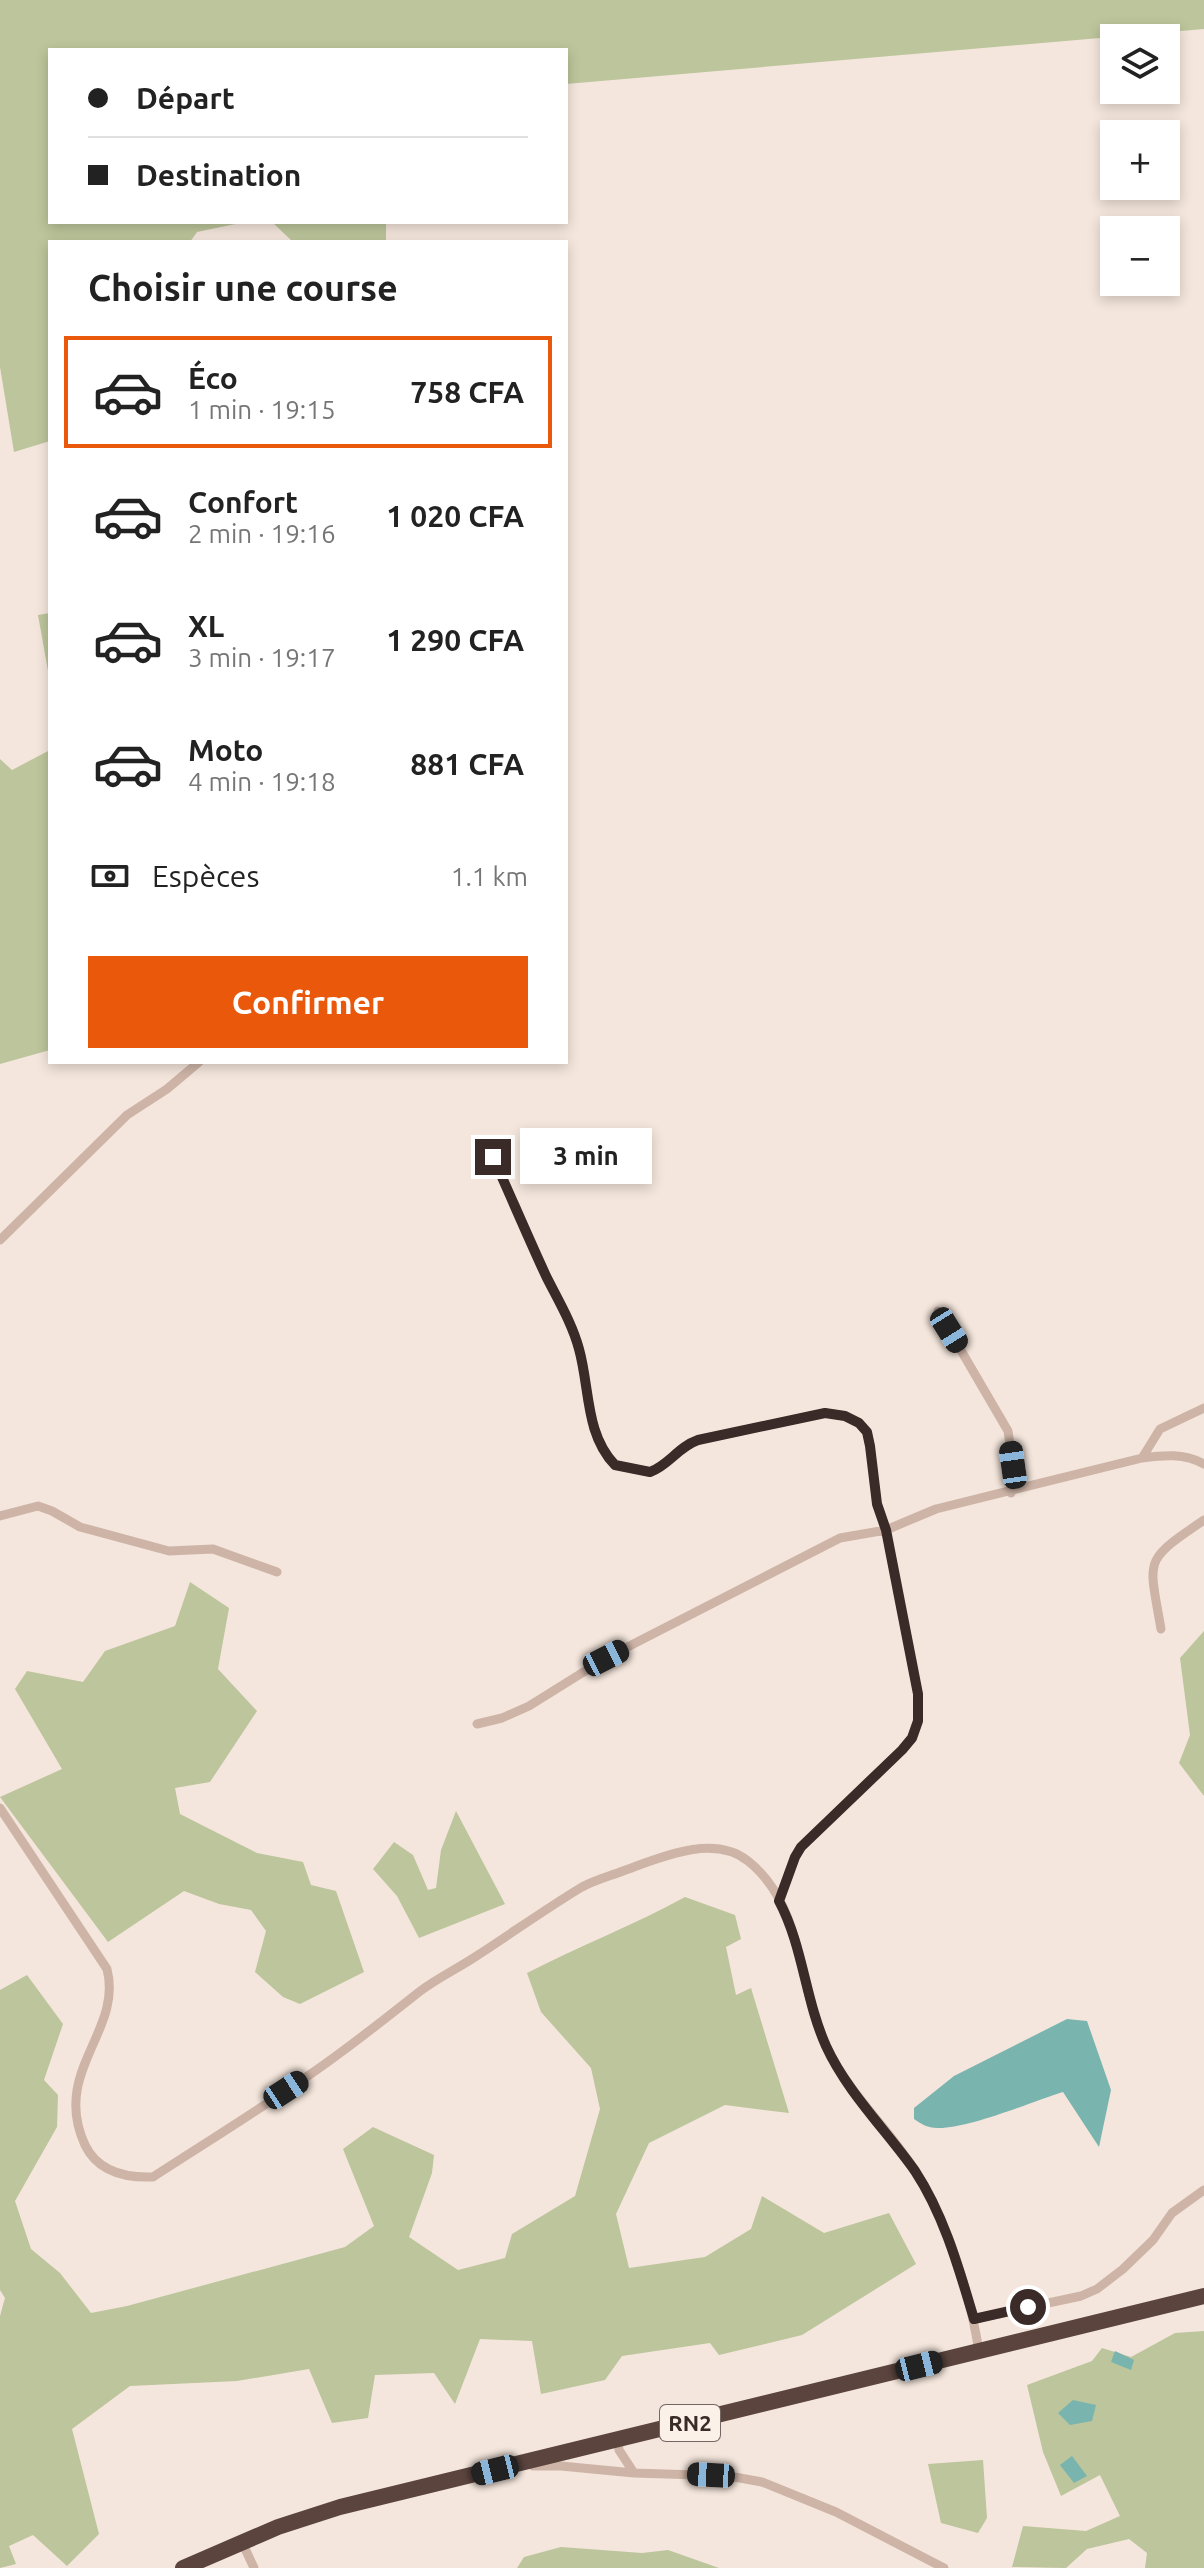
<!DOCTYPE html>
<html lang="fr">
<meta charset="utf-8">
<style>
body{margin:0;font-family:Ubuntu,sans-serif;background:#f2f2f2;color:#222;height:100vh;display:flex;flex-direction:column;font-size:30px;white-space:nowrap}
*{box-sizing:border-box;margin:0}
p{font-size:26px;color:#767676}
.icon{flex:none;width:44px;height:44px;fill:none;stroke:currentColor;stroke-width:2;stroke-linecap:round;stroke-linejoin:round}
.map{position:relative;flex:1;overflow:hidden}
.sheet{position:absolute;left:48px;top:240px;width:520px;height:824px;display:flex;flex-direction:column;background:#fff;border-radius:0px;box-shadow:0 4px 12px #0003}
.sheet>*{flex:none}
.hud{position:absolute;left:48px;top:48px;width:520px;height:176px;border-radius:0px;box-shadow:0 4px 12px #0003;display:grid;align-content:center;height:176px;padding:0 40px;background:#fff}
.tools{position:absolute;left:1100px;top:24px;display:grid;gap:16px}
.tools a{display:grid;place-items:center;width:80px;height:80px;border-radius:0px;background:#fff;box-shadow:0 4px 12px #0003;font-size:40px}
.end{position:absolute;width:36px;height:36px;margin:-18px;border:10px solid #3a2b28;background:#fff;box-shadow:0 0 0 4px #fff}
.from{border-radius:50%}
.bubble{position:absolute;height:56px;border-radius:0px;background:#fff;box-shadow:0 4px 12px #0003;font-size:26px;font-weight:600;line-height:56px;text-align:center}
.car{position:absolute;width:24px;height:48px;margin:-24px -12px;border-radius:10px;box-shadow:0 0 6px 2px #0007;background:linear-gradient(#222 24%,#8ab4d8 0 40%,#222 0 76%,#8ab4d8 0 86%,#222 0)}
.hud b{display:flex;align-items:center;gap:28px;height:76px;font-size:30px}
.hud b+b{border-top:2px solid #e0e0e0}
.hud i{width:20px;height:20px;background:#222}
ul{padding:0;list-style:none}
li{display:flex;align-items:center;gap:24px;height:112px;margin:0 16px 12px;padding:0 24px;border:4px solid transparent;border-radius:0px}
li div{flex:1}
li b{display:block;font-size:30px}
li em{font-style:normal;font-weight:600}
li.active{border-color:#ea580c}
li>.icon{width:72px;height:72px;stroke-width:1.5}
h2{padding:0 40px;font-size:36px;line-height:96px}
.pay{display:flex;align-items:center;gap:20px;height:88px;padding:0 40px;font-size:30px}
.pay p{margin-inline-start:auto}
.action{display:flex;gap:16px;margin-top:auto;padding:16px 40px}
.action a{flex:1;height:92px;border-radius:0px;background:#ea580c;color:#fff;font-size:32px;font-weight:600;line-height:92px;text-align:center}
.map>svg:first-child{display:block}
</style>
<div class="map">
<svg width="1204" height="2568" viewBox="0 0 1204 2568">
<rect width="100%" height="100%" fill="#f4e6dc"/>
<path fill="#bcc59b" d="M0,0H1204V29L566,84V50H50V222H245L197,232L190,242H50V441L14,452L0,367Z
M272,222H386V242H293Z
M50,613V682L38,615Z
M50,750V1050L0,1064V759L12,770Z
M190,1582L229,1608L218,1669L257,1711L210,1782L175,1788L180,1814L257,1853L303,1862L311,1885L336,1891L364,1972L300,2004L283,1997L255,1972L266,1931L251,1910L219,1904L184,1891L108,1942L0,1797L62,1769L15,1689L27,1671L83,1682L105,1651L175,1626Z
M1204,1631V1796L1179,1763L1190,1735L1180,1658Z
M456,1811L505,1904L419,1938L397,1896L373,1869L394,1842L413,1855L428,1890L436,1888L441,1850Z
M685,1897L735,1915L741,1939L726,1947L736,1995L751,1988L789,2113L725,2105L649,2143L616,2214L629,2268L705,2257L751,2229L762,2196L824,2233L889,2213L916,2264L802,2335L719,2355L710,2343L622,2356L605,2380L541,2394L532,2341L480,2339L455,2404L434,2373L375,2375L368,2418L332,2423L309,2369L237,2381L130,2386L72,2429L99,2534L67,2566L33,2535L9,2546L16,2564L0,2568V2316L5,2298L0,2290V1990L27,1975L63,2024L44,2080L58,2095L57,2127L15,2201L31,2249L60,2273L91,2313L127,2306L345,2247L374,2226L343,2149L373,2127L434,2155L432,2173L409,2237L458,2270L505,2258L512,2234L575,2196L600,2109L591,2068L541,2012L527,1973C579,1946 634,1925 685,1897Z
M1204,2331V2568H1145L1147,2553L1129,2539L1087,2549L1066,2568L1012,2567L1023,2526L1086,2531L1120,2516L1100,2475L1061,2496L1043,2452L1027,2385L1092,2361L1102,2348L1131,2357L1175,2333Z
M983,2460L987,2518L978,2533L941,2523L928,2464Z
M561,2547L642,2553L668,2550L719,2568H517L524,2557Z"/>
<path fill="#79b4af" d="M1067,2019L1087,2021L1111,2090L1099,2147L1063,2092C1031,2102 968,2129 937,2128C928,2128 921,2124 914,2119V2108L954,2076Z
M1115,2351L1134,2360L1131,2370L1111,2362Z
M1073,2400L1096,2405L1092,2421L1070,2425L1058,2413Z
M1072,2456L1087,2476L1074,2483L1060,2465Z"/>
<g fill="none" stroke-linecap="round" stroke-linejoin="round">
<path stroke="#ceb4a7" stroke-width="9" d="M493,1157C511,1197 528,1237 546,1276C558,1300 572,1323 579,1349C590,1388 585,1434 615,1465L650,1472C670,1465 678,1447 698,1440L825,1413L845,1416L859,1423L867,1432L870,1446L877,1504L886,1530L918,1694V1721L912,1738L902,1750L801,1847L795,1857L779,1901
M0,1240L127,1115L167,1089L199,1062
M938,1311L1008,1431L1013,1465L1011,1493
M1142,1458L1160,1429L1204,1408
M0,1516L38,1506L52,1511L80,1527L169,1551L213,1549L277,1572
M1161,1629C1149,1558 1142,1562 1204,1520
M477,1724L502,1718L529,1706L606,1658L840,1538L886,1530L936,1509L1142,1458C1164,1455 1184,1453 1204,1464
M0,1808L107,1969C123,2032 51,2071 85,2145C98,2172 126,2178 153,2177C207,2142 262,2108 315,2071C351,2046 385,2019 419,1992C437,1978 459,1968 478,1955C512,1933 547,1908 582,1887C595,1880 610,1876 623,1871C659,1858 713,1833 748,1861C804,1905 798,1989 827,2048C850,2095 891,2131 918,2175C949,2228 969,2291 979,2351
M974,2319L1081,2296L1097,2289L1123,2269L1153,2240L1172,2213L1204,2190
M618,2440L619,2450L634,2473L729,2476L762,2482L836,2512L944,2568
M533,2466H561L634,2473
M242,2542L254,2568"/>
<path stroke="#5b443e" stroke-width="16" d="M183,2568L278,2527L340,2507L1204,2296"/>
</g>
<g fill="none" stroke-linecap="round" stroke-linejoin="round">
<path stroke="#3a2b28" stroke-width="10" d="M493,1157C511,1197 528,1237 546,1276C558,1300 572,1323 579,1349C590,1388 585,1434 615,1465L650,1472C669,1465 678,1447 698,1440L825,1413L845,1416L859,1423L867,1432L870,1446L877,1504L886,1530L918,1694V1721L912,1738L902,1750L801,1847L795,1857L779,1901C803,1946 805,1999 826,2046C847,2092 886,2130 915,2171C944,2215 959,2269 974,2319L1028,2307"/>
</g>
<g text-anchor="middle" stroke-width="8" stroke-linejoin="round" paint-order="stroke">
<rect fill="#fbf1e9" stroke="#746662" stroke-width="2" x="660" y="2405" width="60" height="36" rx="6"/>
<g font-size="22" font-weight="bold" fill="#3a2b28">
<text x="690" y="2431">RN2</text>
</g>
</g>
</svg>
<div class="tools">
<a><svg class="icon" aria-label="layers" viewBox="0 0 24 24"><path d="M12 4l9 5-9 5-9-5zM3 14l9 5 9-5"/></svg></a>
<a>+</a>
<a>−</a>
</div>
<i class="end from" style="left:1028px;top:2307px"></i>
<i class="end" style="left:493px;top:1157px"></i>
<div class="bubble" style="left:520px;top:1128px;width:132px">3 min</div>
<i class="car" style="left:949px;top:1330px;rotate:148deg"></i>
<i class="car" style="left:1013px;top:1465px;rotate:352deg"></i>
<i class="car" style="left:606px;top:1658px;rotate:63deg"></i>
<i class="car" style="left:286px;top:2090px;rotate:57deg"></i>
<i class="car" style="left:919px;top:2366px;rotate:76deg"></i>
<i class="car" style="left:495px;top:2470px;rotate:256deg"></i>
<i class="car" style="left:711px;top:2475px;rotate:273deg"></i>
<div class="hud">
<b><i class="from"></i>Départ</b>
<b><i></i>Destination</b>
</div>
<section class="sheet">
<h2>Choisir une course</h2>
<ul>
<li class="active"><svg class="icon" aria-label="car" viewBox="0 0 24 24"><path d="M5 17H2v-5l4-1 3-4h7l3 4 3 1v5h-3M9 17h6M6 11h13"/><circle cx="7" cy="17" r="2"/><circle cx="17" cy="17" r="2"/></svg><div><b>Éco</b><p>1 min · 19:15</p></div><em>758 CFA</em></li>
<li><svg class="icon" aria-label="car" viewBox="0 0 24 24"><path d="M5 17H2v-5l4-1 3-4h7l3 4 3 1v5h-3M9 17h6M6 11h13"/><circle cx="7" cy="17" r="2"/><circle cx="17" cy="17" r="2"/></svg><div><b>Confort</b><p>2 min · 19:16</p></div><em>1 020 CFA</em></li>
<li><svg class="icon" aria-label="car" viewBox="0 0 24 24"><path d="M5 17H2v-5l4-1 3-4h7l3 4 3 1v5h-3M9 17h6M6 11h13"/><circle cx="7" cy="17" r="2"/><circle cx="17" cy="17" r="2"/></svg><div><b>XL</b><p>3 min · 19:17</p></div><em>1 290 CFA</em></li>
<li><svg class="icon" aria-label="car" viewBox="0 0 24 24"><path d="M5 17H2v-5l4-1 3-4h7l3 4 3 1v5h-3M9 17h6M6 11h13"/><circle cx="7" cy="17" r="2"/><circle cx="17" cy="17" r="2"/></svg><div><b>Moto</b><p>4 min · 19:18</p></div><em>881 CFA</em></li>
</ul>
<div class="pay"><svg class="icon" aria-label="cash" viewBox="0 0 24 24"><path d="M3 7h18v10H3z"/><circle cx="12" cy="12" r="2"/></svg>Espèces<p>1.1 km</p></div>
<div class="action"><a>Confirmer</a></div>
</section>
</div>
